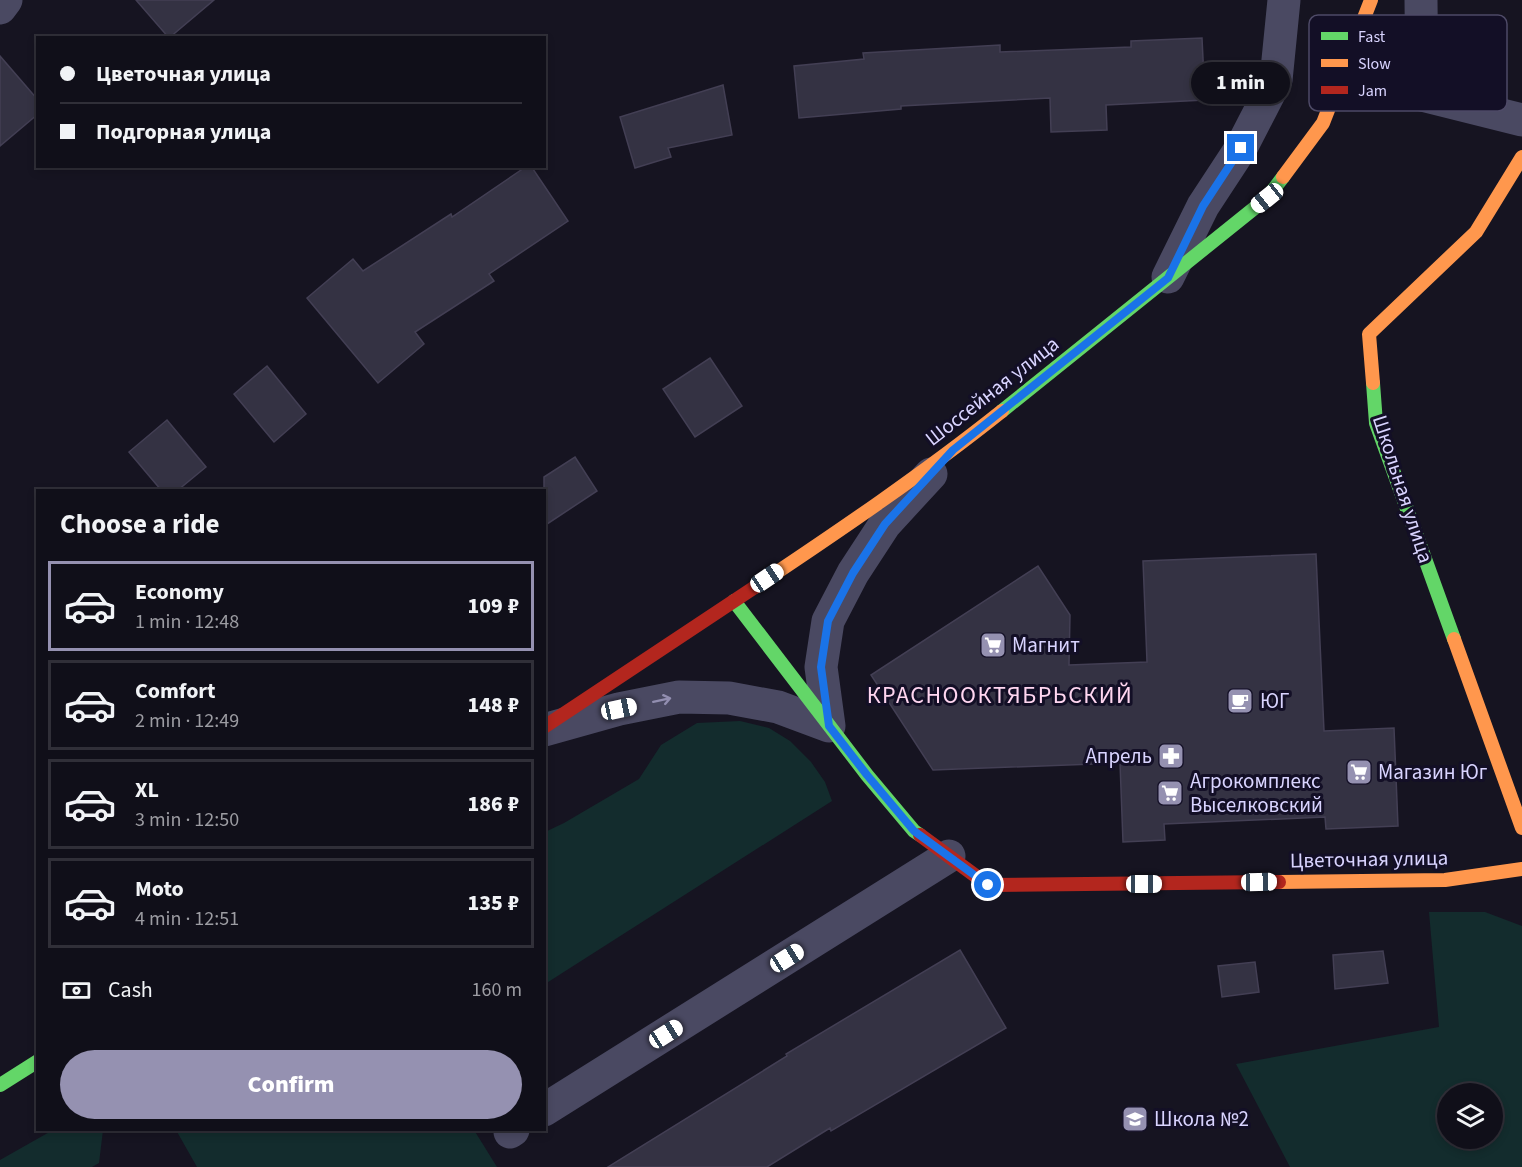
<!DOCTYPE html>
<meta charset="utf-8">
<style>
body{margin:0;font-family:"Source Sans 3",sans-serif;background:#1e1d26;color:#f1f3f6;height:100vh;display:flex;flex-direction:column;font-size:22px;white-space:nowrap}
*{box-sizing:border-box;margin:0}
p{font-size:20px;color:#9c9ca2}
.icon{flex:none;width:33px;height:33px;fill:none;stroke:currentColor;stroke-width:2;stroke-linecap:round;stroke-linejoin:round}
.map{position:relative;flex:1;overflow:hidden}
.panel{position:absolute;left:36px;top:489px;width:510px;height:642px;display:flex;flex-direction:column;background:#100f19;border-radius:0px;box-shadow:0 3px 9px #0003,0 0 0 2px #302f38}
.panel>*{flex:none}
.guide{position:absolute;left:36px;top:36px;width:510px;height:132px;border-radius:0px;box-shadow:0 3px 9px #0003,0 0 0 2px #302f38;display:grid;align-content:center;height:132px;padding:0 24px;background:#100f19}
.buttons{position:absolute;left:1437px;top:1083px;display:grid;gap:12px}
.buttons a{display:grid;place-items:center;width:66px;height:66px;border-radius:50%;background:#100f19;box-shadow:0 3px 9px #0003,0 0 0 2px #302f38;font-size:30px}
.end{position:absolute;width:27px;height:27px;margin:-14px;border:8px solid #1a73e8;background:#fff;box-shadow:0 0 0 3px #fff}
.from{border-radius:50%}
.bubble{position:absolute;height:42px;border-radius:21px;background:#100f19;box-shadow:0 3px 9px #0003,0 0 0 2px #302f38;font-size:20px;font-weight:800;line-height:42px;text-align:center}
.car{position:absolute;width:18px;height:36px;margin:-18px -9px;border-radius:8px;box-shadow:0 0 4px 2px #0007;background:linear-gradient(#fff 24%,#345 0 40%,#fff 0 76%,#345 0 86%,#fff 0)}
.guide b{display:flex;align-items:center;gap:21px;height:57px;font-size:22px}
.guide b+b{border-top:2px solid #302f38}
.guide i{width:15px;height:15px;background:#f1f3f6}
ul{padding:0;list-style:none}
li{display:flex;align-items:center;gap:18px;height:90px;margin:0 12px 9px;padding:0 12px;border:3px solid #302f38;border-radius:0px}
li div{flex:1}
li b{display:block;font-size:22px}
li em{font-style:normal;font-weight:800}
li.active{border-color:#9591b1}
li>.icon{width:54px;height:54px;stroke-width:1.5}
h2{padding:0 24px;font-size:27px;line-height:72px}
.pay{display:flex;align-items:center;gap:15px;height:66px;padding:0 24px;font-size:22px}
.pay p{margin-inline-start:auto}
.primary-button{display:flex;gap:12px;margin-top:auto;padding:12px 24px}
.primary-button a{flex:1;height:69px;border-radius:36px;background:#9591b1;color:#fff;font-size:24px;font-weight:800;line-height:69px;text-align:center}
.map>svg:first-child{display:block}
</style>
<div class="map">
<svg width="1522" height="1167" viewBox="0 0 1522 1167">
<rect width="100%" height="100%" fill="#161421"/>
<path fill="#132c2d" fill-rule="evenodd" d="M740,721L769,728L790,741L811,762L825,782L832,801L545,984V832L564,823L639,779L661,745L697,723Z
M1429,912H1485L1522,926V1167H1290L1236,1064L1439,1027ZM1448,1094H1492V1138H1448Z
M53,1130H103L99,1163L92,1167H0V1160Z
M176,1130H474L497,1167H197Z"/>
<path fill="#343243" stroke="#433f54" stroke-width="1.5" d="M136,0H214L169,38Z
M1202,38L1205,100L1106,105L1107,130L1051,132L1050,98L901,106V109L799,118L794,66L864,59L863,53L1000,45V52L1131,47V41Z
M0,56L38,100V114L0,146Z
M723,85L732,135L668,148L671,157L635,168L620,117Z
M527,166H531L568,221L489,274L494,281L415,332L424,344L378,383L307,298L353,259L363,271L451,214L452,217Z
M710,358L742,406L695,437L663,389Z
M267,366L306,414L274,442L234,394Z
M167,420L206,467L178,490H161L129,452Z
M575,457L597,491L544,526V477Z
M1316,554L1324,731L1394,728L1398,826L1326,829L1325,817L1164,824L1165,840L1123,842L1120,763L933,770L871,675L1038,566L1070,615L1069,665L1147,662L1143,561Z
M960,950L1006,1028L831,1131L830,1128L767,1167H608L787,1056L786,1054Z
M1383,951L1388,983L1335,989L1333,955Z
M1255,962L1259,992L1222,997L1218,966Z"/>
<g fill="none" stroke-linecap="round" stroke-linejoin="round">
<path stroke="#4a4962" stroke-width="33" d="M1421,0L1422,95L1522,120
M0,8L6,0
M1168,277L1203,206L1241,148L1276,80L1284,0
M544,730L619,709L679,697L729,698L778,707L829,726L821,667L828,621L853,573L885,524L931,474
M544,1110L949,856
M510,1132L513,1130"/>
<path stroke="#63d668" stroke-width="14" d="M1373,383L1376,423L1454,639
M1002,411L1267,198L1283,177
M734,601L867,775L914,831L920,835
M0,1085L38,1061"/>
<path stroke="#ff974d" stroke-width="14" d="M1283,177L1323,123L1371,0
M1373,383L1369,334L1476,232L1522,157
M755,587C839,531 923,474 1002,411
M1454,639L1522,828
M1279,882L1445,880L1522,869"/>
<path stroke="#b3261e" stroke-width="14" d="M544,727L755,587
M920,835L988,885L1279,882"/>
</g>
<defs><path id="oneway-shaft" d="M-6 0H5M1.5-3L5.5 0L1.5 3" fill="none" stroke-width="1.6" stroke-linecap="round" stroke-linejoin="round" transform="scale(1.5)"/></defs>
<use stroke="#928eb0" href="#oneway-shaft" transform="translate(662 700) rotate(-12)"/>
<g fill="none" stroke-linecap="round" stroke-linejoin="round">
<path stroke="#1a73e8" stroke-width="8" d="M988,885L914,831L867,775L829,726L821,667L828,621L853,573L885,524L953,450L1168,278L1203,206L1241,148"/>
</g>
<defs>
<g id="supermarket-square" transform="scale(1.35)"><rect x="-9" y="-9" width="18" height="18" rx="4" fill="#9591b1" stroke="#130f26"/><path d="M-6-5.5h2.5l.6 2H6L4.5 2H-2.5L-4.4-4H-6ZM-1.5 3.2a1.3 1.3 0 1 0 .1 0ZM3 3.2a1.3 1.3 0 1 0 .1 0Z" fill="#fff"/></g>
<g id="cafe-square" transform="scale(1.35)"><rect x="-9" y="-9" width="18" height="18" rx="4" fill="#9591b1" stroke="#130f26"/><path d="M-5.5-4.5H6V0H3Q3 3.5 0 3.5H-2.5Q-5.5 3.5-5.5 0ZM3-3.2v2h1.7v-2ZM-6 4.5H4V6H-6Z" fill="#fff"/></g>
<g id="pharmacy-square" transform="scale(1.35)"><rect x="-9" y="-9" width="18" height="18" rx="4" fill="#9591b1" stroke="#130f26"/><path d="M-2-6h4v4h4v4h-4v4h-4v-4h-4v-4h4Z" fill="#fff"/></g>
<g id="school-square" transform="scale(1.35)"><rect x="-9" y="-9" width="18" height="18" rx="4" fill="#9591b1" stroke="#130f26"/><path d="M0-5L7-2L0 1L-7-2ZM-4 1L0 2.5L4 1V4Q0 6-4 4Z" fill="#fff"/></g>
</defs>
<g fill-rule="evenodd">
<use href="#supermarket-square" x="993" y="645"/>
<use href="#cafe-square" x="1240" y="701"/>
<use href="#pharmacy-square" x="1171" y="756"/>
<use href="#supermarket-square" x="1359" y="772"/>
<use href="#supermarket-square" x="1170" y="793"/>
<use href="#school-square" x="1135" y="1119"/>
</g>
<g text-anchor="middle" stroke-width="6" stroke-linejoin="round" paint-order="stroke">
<g font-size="21" fill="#d9d4ff" stroke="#130f26">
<text transform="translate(992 391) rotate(-38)" y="7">Шоссейная улица</text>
<text transform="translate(1403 489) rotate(72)" y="7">Школьная улица</text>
<text transform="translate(1369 859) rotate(-1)" y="7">Цветочная улица</text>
</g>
<g font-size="21" fill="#d9d4ff" stroke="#130f26" text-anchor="start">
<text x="1012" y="652">Магнит</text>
<text x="1260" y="708">ЮГ</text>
<text x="1152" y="763" text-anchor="end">Апрель</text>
<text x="1378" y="779">Магазин Юг</text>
<text x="1190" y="788">Агрокомплекс<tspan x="1190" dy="24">Выселковский</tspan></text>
<text x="1154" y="1126">Школа №2</text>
</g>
<g font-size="24" letter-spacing="1.5" fill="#ffd6f0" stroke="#130f26">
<text x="1000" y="703">КРАСНООКТЯБРЬСКИЙ</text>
</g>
</g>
<rect x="1309" y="15" width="198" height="96" rx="9" fill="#130f26" stroke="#4e4a67" stroke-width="1.5"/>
<rect x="1321" y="32" width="27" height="8" fill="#63d668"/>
<rect x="1321" y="59" width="27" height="8" fill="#ff974d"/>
<rect x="1321" y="86" width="27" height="8" fill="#b3261e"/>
<g font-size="16" fill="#d9d4ff">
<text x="1358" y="42">Fast</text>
<text x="1358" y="69">Slow</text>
<text x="1358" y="96">Jam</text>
</g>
</svg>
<div class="buttons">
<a><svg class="icon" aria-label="layers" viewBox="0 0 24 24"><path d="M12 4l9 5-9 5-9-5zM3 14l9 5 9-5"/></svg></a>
</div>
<i class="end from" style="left:988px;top:885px"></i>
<i class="end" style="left:1241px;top:148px"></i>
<div class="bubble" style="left:1191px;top:62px;width:99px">1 min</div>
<i class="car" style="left:1267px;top:198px;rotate:231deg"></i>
<i class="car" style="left:767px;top:578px;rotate:56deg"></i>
<i class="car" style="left:619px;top:709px;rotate:78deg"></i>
<i class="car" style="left:1259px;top:882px;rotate:89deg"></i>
<i class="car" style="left:1144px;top:884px;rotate:90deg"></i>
<i class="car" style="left:787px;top:958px;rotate:58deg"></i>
<i class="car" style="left:666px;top:1034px;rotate:58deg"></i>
<div class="guide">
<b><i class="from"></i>Цветочная улица</b>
<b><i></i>Подгорная улица</b>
</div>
<section class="panel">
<h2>Choose a ride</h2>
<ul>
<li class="active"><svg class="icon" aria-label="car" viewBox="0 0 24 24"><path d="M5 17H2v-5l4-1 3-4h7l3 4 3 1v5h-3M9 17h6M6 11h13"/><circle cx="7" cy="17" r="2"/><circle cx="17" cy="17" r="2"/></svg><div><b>Economy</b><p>1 min · 12:48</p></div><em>109 ₽</em></li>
<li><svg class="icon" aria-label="car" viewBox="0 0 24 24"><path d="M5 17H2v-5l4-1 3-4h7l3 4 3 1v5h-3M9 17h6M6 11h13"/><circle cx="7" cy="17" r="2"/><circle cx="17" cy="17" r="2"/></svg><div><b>Comfort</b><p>2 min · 12:49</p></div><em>148 ₽</em></li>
<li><svg class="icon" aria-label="car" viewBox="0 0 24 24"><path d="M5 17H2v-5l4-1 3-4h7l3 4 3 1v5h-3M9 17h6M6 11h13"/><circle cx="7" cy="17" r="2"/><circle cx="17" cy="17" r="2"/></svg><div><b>XL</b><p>3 min · 12:50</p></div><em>186 ₽</em></li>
<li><svg class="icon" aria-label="car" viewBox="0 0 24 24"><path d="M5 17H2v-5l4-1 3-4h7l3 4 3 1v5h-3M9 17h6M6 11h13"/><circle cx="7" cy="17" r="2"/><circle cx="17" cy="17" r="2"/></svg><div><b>Moto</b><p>4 min · 12:51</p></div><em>135 ₽</em></li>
</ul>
<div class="pay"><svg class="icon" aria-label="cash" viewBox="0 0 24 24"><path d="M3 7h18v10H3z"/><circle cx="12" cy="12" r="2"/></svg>Cash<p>160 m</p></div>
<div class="primary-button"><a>Confirm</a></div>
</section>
</div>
